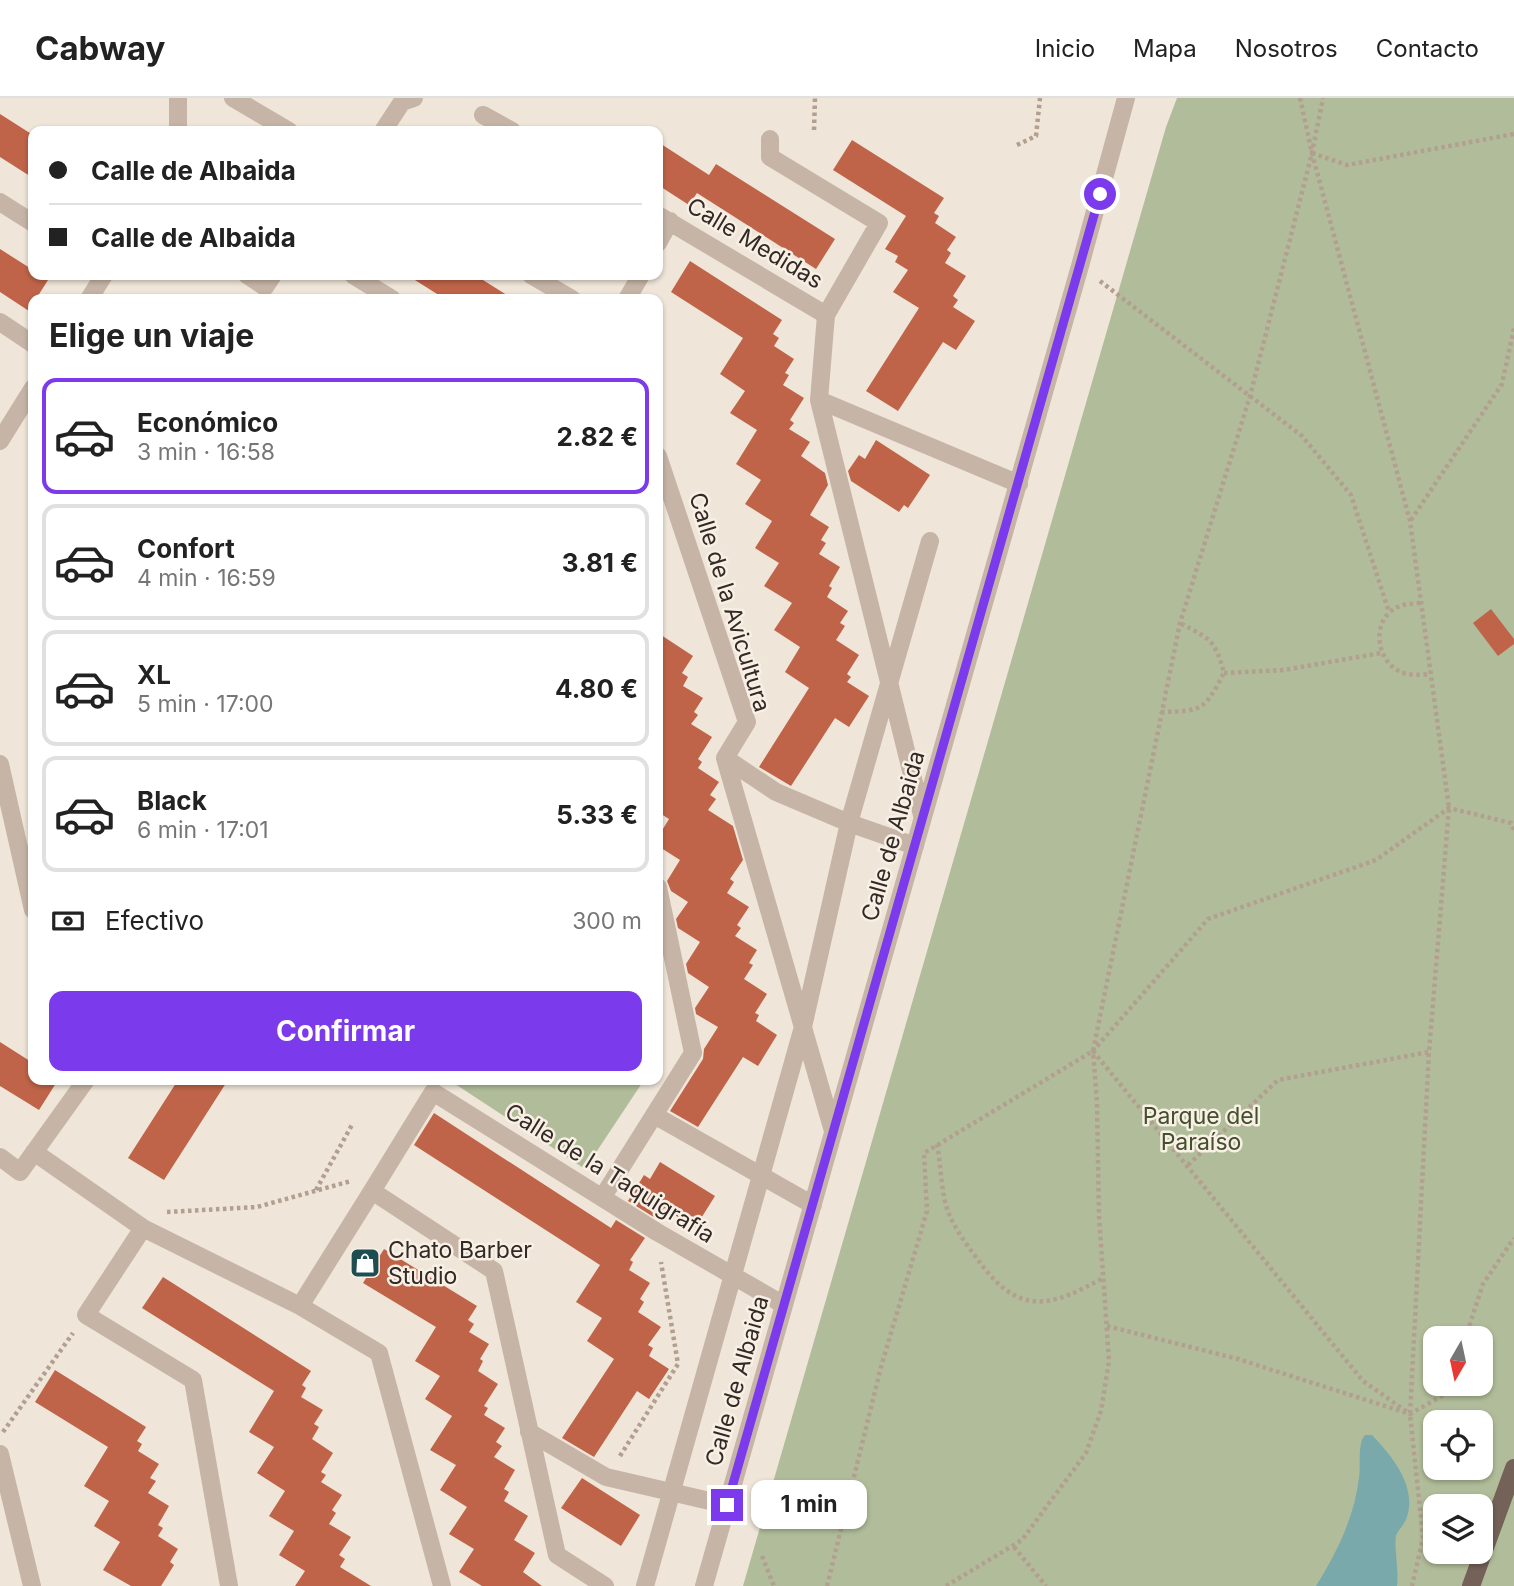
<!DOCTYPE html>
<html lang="es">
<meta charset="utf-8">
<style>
body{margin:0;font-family:Inter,sans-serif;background:#f2f2f2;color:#222;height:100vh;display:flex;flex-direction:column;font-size:26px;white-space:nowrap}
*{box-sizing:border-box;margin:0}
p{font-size:23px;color:#767676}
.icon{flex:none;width:38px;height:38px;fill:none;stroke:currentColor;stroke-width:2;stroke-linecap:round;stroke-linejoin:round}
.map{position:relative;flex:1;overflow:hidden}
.sheet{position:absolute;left:28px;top:196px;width:635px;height:791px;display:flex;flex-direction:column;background:#fff;border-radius:14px;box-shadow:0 2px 5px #0004}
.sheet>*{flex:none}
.banner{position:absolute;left:28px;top:28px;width:635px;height:154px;border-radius:14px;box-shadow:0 2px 5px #0004;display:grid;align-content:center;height:154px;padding:0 21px;background:#fff}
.needle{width:46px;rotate:189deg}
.fabs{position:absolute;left:1423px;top:1228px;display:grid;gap:14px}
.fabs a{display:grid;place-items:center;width:70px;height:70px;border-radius:14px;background:#fff;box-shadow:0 2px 5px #0004;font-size:35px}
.end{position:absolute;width:32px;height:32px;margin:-16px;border:9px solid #7c3aed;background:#fff;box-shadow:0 0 0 4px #fff}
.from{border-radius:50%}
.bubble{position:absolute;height:49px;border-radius:14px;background:#fff;box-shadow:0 2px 5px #0004;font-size:23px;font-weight:700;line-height:49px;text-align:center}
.banner b{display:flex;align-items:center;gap:24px;height:66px;font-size:26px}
.banner b+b{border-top:2px solid #e0e0e0}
.banner i{width:18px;height:18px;background:#222}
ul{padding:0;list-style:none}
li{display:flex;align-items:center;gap:21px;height:116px;margin:0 14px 10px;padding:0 7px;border:4px solid #e0e0e0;border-radius:14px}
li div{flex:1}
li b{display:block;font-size:26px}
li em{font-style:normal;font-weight:700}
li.active{border-color:#7c3aed}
li>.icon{width:63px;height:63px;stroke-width:1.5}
h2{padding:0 21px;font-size:32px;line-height:84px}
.pay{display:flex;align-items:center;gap:18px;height:77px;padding:0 21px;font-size:26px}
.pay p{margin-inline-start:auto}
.action{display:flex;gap:14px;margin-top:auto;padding:14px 21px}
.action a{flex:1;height:80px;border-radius:14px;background:#7c3aed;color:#fff;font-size:28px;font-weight:700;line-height:80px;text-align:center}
header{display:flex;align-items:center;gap:42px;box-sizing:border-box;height:98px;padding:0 35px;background:#fff;border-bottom:2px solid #e0e0e0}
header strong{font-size:33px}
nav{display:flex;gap:38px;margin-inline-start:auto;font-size:24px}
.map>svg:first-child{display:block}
</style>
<header>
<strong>Cabway</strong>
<nav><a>Inicio</a><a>Mapa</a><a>Nosotros</a><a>Contacto</a></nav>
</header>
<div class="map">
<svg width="1514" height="1488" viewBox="0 0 1514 1488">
<rect width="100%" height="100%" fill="#efe5d9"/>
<path fill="#b1bd9a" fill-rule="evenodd" d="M1177,0H1514V1488H743L1166,29ZM1435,1241H1480V1286H1435ZM1435,1325H1480V1370H1435ZM1435,1409H1480V1454H1435Z
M449,982H644L585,1071Z"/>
<path fill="#7aa9ab" d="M1365,1337H1372C1392,1358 1417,1388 1407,1419C1405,1426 1398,1432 1396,1438C1394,1448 1399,1474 1397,1488H1316C1337,1454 1354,1420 1359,1380C1361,1367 1357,1346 1365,1337Z"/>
<path fill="#bf6448" d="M0,16L33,37V80L0,59Z
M852,42L944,100L934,115L939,118L935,125L956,139L947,152L951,155L945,165L966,178L953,198L958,202L953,209L975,223L956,252L943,244L898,313L866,293L919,210L893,194L908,172L895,164L898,158L885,151L906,118L833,72Z
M658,44L709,77L716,66L835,141L816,171L697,95L689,107L658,87Z
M0,151L33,172V177H40L48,182L36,201H33L29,213L0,194Z
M690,163L782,222L773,236L779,240L774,248L794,261L785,275L789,277L783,287L804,300L790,322L794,325L789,331L810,344L801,358L825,375L828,387L810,417L829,429L821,442L826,445L819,456L840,469L829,488L832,490L827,499L848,513L840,525L845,528L836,542L859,557L847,576L851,579L847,584L869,598L849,629L835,620L791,688L759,669L809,590L785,574L800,549L774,532L792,505L764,488L779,465L755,450L772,423L745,406L761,382L736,366L757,332L730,315L745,293L720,276L743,240L671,194Z
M407,177H475L513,201H445Z
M876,342L930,377L908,410L904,407L899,414L851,383L848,373L859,357L865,361Z
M1491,511L1514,541V546L1498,558L1473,525Z
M658,535L693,558L682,575L688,579L683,588L703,600L694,614L698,617L691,626L712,639L698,661L702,664L698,670L719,684L710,697L716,701L708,712L733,728L743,762L730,781L734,784L727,795L749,809L737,827L741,830L735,838L757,852L749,865L753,867L744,881L767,896L755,915L759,917L756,923L777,937L758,968L743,959L698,1029L670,1013L703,961L704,951L718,929L696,916L695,910L709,889L688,875L686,866L700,844L678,830L676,821L688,804L671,793L667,783L680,762L658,748V739L669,721L658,714Z
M0,944L33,965V982H58L39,1012L0,988Z
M178,982H228L164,1082L128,1060Z
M434,1015L611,1130L616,1122L645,1140L630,1162L633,1164L629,1172L650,1185L640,1201L644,1204L638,1214L661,1229L648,1247L653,1250L649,1258L669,1271L649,1301L637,1293L594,1359L562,1340L614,1261L587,1243L602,1220L576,1204L600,1167L414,1047Z
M660,1064L715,1098L695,1130L664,1110L657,1121L628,1103L644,1077L650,1081Z
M384,1151L477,1208L468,1222L474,1226L469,1234L489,1246L480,1261L483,1263L478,1273L498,1286L484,1308L488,1310L484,1317L505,1330L496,1344L502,1348L494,1359L515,1372L504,1391L509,1394L504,1403L528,1418L514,1442L535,1455L523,1474L542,1488H482L459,1474L474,1451L449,1436L467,1409L440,1392L456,1367L430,1352L452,1318L425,1301L440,1278L415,1263L436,1229L363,1185Z
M163,1179L311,1273L302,1287L306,1290L301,1299L323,1312L314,1326L319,1329L312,1341L333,1355L321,1374L326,1377L321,1384L342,1397L332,1412L336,1415L329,1426L351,1439L339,1457L345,1461L340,1469L371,1488H295L305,1473L279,1457L294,1433L269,1418L285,1393L257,1375L274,1349L249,1334L274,1293L142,1210Z
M55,1272L146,1329L137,1343L142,1346L138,1353L159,1366L150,1380L156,1383L148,1395L169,1408L158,1427L163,1430L158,1438L178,1451L170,1464L174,1467L161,1488H131L103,1472L120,1444L94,1428L109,1403L84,1388L108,1349L35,1304Z
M582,1380L640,1417L621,1448L561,1410Z"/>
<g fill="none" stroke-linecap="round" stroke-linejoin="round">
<path stroke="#b29f90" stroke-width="4.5" stroke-dasharray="3.5 3.5" stroke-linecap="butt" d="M1300,0L1312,55L1410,423L1449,710L1429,954L1410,1316L1423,1440L1412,1488
M814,32L815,0
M1017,47L1036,38L1040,0
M1312,55L1347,67L1514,36
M1100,183L1302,338L1351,397L1389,514
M1411,422L1502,286L1514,230
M1420,505C1410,506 1397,506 1389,515C1373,530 1378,561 1397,572C1406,578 1419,577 1430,576
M1224,575L1284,572L1381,555
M1161,614C1204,613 1204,612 1224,575C1215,541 1210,541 1180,525
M1093,953L1363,1283L1410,1316
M937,1046C941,1066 941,1098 949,1116C956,1133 970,1151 981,1166C1020,1218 1051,1209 1103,1180
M1188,1067L1278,982L1429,954
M316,1092L353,1025
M167,1114L257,1109L351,1083
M1107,1228L1238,1261L1410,1316L1447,1295L1450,1286
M1465,1241L1483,1186L1514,1140
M3,1334L73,1235
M620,1358L678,1266L661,1164
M1014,1449L1046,1488
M762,1458L774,1488
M827,1488L881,1269L927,1113L924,1055L1093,953L1180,525L1250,298L1312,55L1323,0
M946,1488L1022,1442L1086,1355L1101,1313L1109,1263L1099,1118L1097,1005L1093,953L1208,821L1376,762L1449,710L1511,725L1514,732"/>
<path stroke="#c6b5a6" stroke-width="18" d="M233,0L289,33
M483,17L512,33
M178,33V0
M383,33L402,4L414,0
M770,41V59L879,125L826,217L819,302L922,717
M0,104L33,125
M658,117L826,217
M658,145L670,123
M247,177L265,189L273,177
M353,177L392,201
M531,177L572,201
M89,201L104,177
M627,201L641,177
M0,224L33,246
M819,302L1019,386
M0,343L33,290
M658,358L747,624L725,660L776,694L849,725L915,748
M725,660L833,1033
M0,666L33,812
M654,1017L813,1107
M34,1054L143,1130L300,1208L372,1093
M0,1059L20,1074L86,982
M602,1100L693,955L658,789
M143,1130L86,1217L193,1282L229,1488
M300,1208L379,1255L442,1488
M529,1334L606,1379L727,1407
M0,1356L32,1488
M605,1488L557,1457L494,1173L372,1093L433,994L657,1134L784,1207
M645,1488L803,929L849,725L930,443
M704,1488L1080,168L1126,0"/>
<path stroke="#746158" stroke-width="18" d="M1471,1488L1514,1370"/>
</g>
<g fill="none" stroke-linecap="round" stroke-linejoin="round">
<path stroke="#7c3aed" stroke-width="9" d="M727,1407L1100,96"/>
</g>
<defs>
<g id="shop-square" transform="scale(1.575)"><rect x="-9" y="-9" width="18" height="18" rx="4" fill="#1f4e52" stroke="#f8efe5"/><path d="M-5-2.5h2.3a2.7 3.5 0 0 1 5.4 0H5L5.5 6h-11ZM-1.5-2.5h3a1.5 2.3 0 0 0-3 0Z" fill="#fff"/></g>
</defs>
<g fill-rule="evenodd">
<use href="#shop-square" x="365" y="1165"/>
</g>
<g text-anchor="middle" stroke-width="5" stroke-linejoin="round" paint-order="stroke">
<g font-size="23" fill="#332a26" stroke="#f8efe5">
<text transform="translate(755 145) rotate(31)" y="8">Calle Medidas</text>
<text transform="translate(730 504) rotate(73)" y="8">Calle de la Avicultura</text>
<text transform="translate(893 738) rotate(-74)" y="8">Calle de Albaida</text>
<text transform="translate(610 1075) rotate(32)" y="8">Calle de la Taquigrafía</text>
<text transform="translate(737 1283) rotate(-74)" y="8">Calle de Albaida</text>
</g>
<g font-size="23" fill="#42502c" stroke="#f8efe5">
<text x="1201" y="1026">Parque del<tspan x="1201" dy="26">Paraíso</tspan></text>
</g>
<g font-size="23" fill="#332a26" stroke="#f8efe5" text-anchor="start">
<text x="388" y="1160">Chato Barber<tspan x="388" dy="26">Studio</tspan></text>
</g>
</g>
</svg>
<div class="fabs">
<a><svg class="needle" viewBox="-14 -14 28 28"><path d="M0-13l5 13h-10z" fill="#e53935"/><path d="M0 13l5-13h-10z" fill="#767676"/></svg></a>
<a><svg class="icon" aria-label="locate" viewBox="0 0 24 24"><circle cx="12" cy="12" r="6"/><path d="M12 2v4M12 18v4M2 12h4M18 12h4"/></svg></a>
<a><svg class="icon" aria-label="layers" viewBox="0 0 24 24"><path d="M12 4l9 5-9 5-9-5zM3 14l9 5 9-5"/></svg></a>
</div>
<i class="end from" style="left:1100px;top:96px"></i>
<i class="end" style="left:727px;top:1407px"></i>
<div class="bubble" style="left:751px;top:1382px;width:116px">1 min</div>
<div class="banner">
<b><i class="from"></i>Calle de Albaida</b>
<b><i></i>Calle de Albaida</b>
</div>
<section class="sheet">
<h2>Elige un viaje</h2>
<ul>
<li class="active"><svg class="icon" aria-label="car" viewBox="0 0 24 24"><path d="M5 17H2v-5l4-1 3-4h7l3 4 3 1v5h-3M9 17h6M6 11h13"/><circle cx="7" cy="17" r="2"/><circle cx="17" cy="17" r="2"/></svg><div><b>Económico</b><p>3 min · 16:58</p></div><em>2.82 €</em></li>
<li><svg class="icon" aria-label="car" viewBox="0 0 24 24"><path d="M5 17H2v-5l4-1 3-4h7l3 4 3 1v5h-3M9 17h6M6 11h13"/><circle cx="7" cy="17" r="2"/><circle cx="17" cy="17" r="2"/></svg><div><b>Confort</b><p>4 min · 16:59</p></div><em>3.81 €</em></li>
<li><svg class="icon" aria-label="car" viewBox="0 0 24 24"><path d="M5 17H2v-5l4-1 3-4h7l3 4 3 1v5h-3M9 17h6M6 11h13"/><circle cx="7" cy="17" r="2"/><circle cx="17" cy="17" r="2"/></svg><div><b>XL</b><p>5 min · 17:00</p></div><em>4.80 €</em></li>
<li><svg class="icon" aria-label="car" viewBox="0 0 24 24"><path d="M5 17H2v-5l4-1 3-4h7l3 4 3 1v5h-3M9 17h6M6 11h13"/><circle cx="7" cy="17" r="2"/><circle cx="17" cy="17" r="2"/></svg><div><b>Black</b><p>6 min · 17:01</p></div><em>5.33 €</em></li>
</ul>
<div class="pay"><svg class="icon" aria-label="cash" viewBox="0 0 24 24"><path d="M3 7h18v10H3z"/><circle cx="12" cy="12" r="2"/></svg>Efectivo<p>300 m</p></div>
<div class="action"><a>Confirmar</a></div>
</section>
</div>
